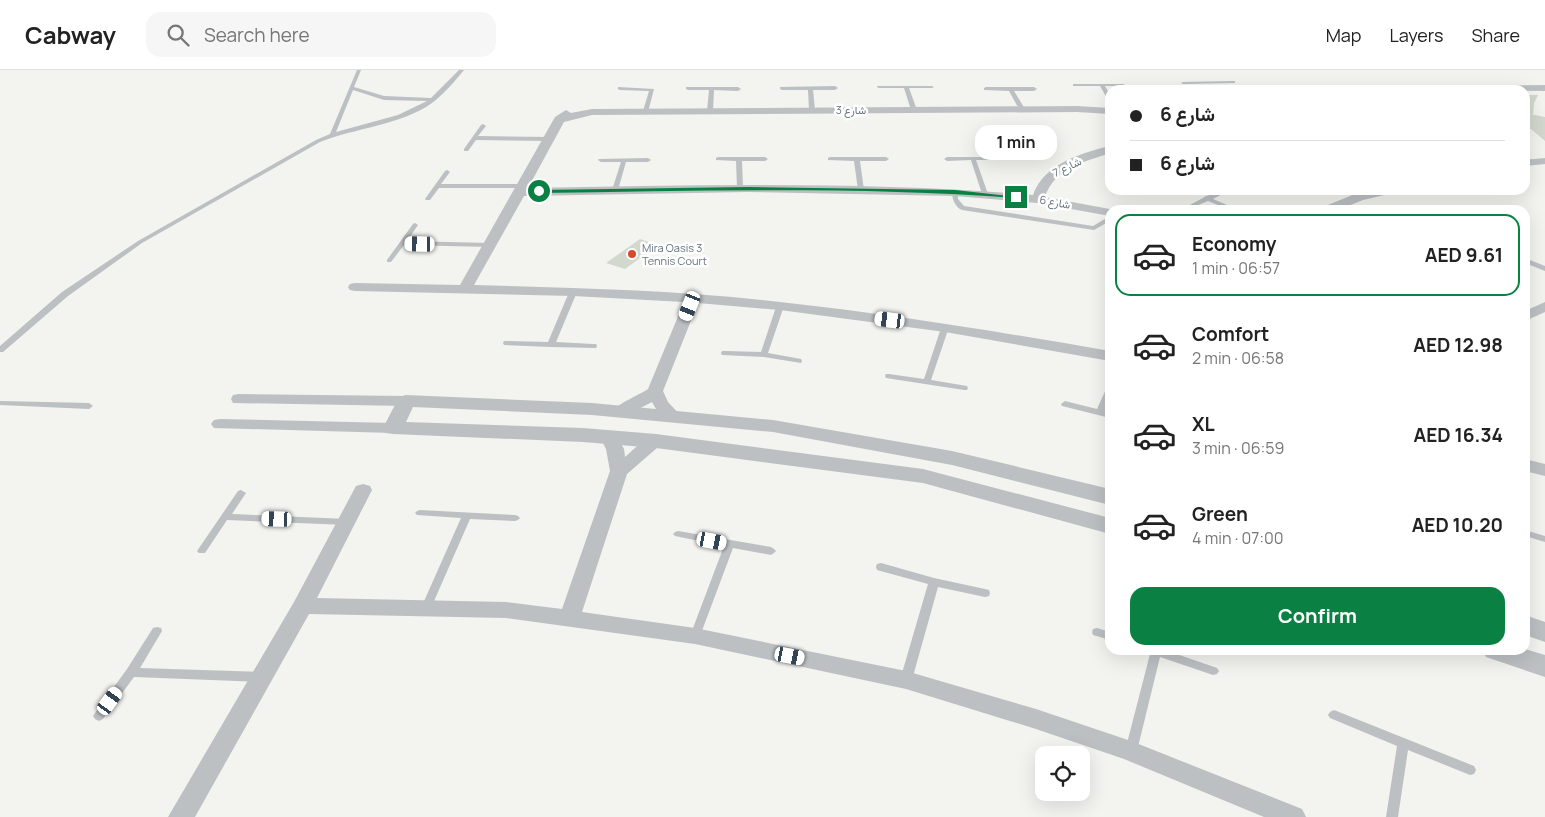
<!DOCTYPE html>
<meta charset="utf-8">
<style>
body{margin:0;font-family:Manrope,Vazirmatn,sans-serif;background:#f6f6f6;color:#222;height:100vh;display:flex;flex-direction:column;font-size:19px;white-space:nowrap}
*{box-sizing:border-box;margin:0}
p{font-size:16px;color:#767676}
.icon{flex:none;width:28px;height:28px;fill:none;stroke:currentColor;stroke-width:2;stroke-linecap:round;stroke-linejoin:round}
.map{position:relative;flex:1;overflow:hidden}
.drawer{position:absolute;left:1105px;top:135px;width:425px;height:450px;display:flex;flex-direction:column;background:#fff;border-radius:15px;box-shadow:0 5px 20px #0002}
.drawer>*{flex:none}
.guide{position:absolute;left:1105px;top:15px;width:425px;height:110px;border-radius:15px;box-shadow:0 5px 20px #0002;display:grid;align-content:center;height:110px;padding:0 25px;background:#fff}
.fabs{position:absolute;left:1035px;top:676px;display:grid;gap:10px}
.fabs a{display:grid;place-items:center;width:55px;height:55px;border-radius:10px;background:#fff;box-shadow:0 5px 20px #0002;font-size:25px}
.end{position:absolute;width:22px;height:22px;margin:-11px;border:6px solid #0b8043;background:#fff;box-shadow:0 0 0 2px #fff}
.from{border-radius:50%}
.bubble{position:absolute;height:35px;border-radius:15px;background:#fff;box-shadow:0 5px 20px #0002;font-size:16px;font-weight:700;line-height:35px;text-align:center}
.car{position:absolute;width:15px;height:30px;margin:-15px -8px;border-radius:6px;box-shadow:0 0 4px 1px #0007;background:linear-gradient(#fff 24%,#345 0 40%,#fff 0 76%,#345 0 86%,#fff 0)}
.guide b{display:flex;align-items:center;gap:18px;height:48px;font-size:19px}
.guide b+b{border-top:1px solid #e0e0e0}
.guide i{width:12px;height:12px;background:#222}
ul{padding:9px 0 0;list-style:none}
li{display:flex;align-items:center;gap:15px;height:82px;margin:0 10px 8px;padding:0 15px;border:2px solid transparent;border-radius:15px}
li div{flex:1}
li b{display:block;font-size:19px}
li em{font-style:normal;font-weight:700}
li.on{border-color:#0b8043}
li>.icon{width:45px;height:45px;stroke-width:1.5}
.primary-button{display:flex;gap:10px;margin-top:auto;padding:10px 25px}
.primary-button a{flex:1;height:58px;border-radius:15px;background:#0b8043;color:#fff;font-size:20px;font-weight:700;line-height:58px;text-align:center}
header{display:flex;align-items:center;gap:30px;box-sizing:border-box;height:70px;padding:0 25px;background:#fff;border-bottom:1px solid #e0e0e0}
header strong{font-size:24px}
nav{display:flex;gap:28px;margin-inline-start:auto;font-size:18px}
.search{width:350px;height:45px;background:#f6f6f6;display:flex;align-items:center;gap:12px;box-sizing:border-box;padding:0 18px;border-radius:15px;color:#767676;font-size:19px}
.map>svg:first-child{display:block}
</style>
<header>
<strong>Cabway</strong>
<div class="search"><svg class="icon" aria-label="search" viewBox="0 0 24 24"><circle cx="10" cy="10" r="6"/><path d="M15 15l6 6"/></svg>Search here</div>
<nav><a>Map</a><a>Layers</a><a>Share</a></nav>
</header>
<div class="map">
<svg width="1545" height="747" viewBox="0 0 1545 747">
<rect width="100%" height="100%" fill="#f3f3ef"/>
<path fill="#d3d8cf" d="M1525,25H1538L1534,33L1533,44H1530L1545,47V71L1526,55Z
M640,169L658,175L625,199L606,193Z"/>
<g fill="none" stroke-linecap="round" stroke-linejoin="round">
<path fill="#bcc0c3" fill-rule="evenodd" d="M357,0H361L354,17L384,26L431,28L459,0H464C455,11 444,24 432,33C401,55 355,58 320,72L142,173L68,226L3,282H0V276L62,222L138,171L316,70L330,64ZM353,20L384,30L427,31L398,45L336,62Z
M1233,11H1235V13L1183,14L1181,13L1183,12Z
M1075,14H1123L1125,15L1123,16H1105L1110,25V31L1108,30L1100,16H1073V14Z
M877,16H932L934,17L932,18H909L917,40L914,42L911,40L904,18H879L877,17Z
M618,17L654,19L648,42L643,41L649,21L620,20L618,19Z
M686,17H738L741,19L738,21L714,20L713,41L710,43L707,41L709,20H688L686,19Z
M780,17L835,16L838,18L835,20H813L815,40L812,42L809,40L808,20H782L780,19Z
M986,17H1034L1037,19L1034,21H1014L1025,39L1022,41L1019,39L1009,21L984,20V18Z
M483,54L486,56L478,66L549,67L552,69L549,71L476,70L468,81H464V79L481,55Z
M1525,86L1534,91L1535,92L1532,94L1525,90Z
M718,87H765L768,89L765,91H742L743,118L740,120L737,118L736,91L716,90V88Z
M830,87H886L889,89L886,91H860L864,120L861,122L858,120L854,91L828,90V88Z
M999,87L1000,88L997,90H976L988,124L985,126L982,124L971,90L947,91L944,89L947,87Z
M599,89L648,88L651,90L648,92H626L618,120L615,122L612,120L621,92H601L598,90Z
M447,100L450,102L441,114H523L526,116L523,118H439L430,130H426L425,129L445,101Z
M955,120L958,122V129L964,136L1093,156L1110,146V151L1094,160L962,140C955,137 952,129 952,122Z
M1222,120H1230L1213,129L1239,140H1230L1208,131L1191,138L1186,137L1203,128L1204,127Z
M1339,120H1347L1362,127L1357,128Z
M415,153L418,155L407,171L490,173L493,175L490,177L404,175L391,192H387V190L413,154Z
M1525,188L1545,196V201L1525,193Z
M570,220H573L577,222L556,272L593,274H596L597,276L596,278L551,277L504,275L503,273L504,271H507L548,272Z
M777,234H783L784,236L768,283L801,289L802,291L801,293L764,287L722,285L721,283L722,281H725L761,282Z
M942,255H945L949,257L931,310L967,316L968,318L967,320H964L886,308L885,306L886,304H889L924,309Z
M1107,317H1110V329L1105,341L1110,342V348L1062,336L1061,334L1065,331L1097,339Z
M0,331L89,333L93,336L89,339L0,335Z
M241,420L246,423L232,444L347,449L350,450L352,452L350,454L347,455L227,450L205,483H199L197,481L238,421Z
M420,440L515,445L518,446L520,448L518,450L515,451L470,449L431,538L430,541L426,542L422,541L421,538L461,448L417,445L415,443L417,441Z
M1525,460L1545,466V472L1525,466Z
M678,461L771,477L774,479L776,481L774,483L771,485L733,478L700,566L699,569L695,570L691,569L690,566L724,476L675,466L673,464L675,462Z
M881,493L934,508L985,519L989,520L990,523L989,526L985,527L938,517L912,610L910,613L906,615L902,613L900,610L928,514L877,500L876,497L877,494Z
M157,557L161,558L162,561L140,598L261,602L265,604L267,607L265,610L261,612L134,607L103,649L99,651L95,649L93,646L95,643L127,599L153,558Z
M1097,558L1110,562V570L1093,565L1092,562L1093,559Z
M1147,580H1165L1217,598L1219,601L1217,604L1213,605L1160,587L1137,681L1135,685L1131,686L1127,685L1125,681L1150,584Z
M1334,640L1474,696L1476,700L1474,704L1470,705L1408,680L1398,747H1386L1397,676L1330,648L1328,645L1330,642Z"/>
<path fill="#bcc0c3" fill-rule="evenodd" d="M1545,15V21L1411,20L1416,17Z
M1077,36L1110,38V44L1077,42L592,45L564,52L528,118C696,115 865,111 1033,125C1044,94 1081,83 1110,76V83C1085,92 1054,98 1045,127L1115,140H1110V146L1038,133L955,126L748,122L524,126L474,215C576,218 679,220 780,232C891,244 1000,262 1110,281V291L945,262L780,240L698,233L663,321L668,332L681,346L679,350C666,353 657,342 652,332L627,345H615L613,341C617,334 639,325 648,319L684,232L573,226L355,221L350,220L348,217L350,214L355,213L460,215L555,47L566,40L571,43L592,39Z
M1545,88V94L1525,96V90Z
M1373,120H1395L1393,123L1363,130L1338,140H1321L1323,137L1355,124Z
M1545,232V242L1525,251V241Z
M239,324L406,326L412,327L414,331L412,335L406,336L233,333L231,329L233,325Z
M220,349L393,353L399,354L402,358L399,362L393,363L214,358L211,354L214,350Z
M609,362L615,363L624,379L625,387C636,378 648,363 662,367L665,371L627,404L582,542L695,558L906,601L1036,639L1131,671L1302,739L1306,747H1264L1124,689L1036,659L906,619L695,574L506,548L309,544L195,747H168L294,532L356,416L363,414L370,416L372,420L317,528L506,532L562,539L610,401L606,379L600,367L603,363Z
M1525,389L1545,394V406L1525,401Z"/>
<path fill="#bcc0c3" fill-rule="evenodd" d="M406,325L592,333L773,350L952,381L1110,419V435L952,395L773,362L592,345L413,337L406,352L583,358L656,364L923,399L1110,448V464L923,413L656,378L583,372L393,364L386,363L383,358L399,327Z
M1525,545L1545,552V572L1525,565Z
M1525,579L1545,585V607L1486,587L1482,580Z"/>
</g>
<path fill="#0b8043" d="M748,117L955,120L1019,127L1016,128C857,116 698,121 539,123L536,121L539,120Z"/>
<circle fill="#d74a2c" stroke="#fff" stroke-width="2" cx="632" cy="184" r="5"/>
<g text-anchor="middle" stroke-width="5" stroke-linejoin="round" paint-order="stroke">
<g font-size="11" fill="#64747f" stroke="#fff">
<text x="851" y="44">شارع 3</text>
<text transform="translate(1067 97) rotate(-26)" y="4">شارع 7</text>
<text transform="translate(1055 132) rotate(10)" y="4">شارع 6</text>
</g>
<g font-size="11" fill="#64747f" stroke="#fff" text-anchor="start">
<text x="642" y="182">Mira Oasis 3<tspan x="642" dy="13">Tennis Court</tspan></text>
</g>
</g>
</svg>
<div class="fabs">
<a><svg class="icon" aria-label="locate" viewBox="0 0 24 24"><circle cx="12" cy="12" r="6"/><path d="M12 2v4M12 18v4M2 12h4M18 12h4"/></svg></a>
</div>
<i class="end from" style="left:539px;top:121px"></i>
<i class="end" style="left:1016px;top:127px"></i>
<div class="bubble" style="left:975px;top:55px;width:82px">1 min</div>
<i class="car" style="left:420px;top:174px;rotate:271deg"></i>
<i class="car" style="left:690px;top:236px;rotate:202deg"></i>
<i class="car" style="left:890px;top:250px;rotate:277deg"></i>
<i class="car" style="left:277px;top:449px;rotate:272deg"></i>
<i class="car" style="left:712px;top:471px;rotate:101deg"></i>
<i class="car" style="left:790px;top:586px;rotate:101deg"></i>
<i class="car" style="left:110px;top:631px;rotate:36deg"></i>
<div class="guide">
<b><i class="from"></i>شارع 6</b>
<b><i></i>شارع 6</b>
</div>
<section class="drawer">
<ul>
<li class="on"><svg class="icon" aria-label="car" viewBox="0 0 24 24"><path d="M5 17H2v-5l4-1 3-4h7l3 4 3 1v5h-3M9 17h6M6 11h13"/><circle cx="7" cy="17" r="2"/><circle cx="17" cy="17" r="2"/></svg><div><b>Economy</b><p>1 min · 06:57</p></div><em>AED 9.61</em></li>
<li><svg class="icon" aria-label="car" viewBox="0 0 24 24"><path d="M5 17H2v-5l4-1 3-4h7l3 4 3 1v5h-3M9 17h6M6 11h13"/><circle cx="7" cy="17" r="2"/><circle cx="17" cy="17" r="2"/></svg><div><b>Comfort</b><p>2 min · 06:58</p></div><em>AED 12.98</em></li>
<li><svg class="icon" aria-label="car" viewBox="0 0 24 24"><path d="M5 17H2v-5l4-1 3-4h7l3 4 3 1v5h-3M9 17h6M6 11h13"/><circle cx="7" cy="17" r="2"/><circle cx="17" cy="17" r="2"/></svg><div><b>XL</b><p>3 min · 06:59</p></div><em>AED 16.34</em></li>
<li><svg class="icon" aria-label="car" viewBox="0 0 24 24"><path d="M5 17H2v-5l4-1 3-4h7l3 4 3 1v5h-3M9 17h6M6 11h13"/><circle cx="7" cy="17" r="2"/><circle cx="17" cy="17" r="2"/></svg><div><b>Green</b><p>4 min · 07:00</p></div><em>AED 10.20</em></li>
</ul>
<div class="primary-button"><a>Confirm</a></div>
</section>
</div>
